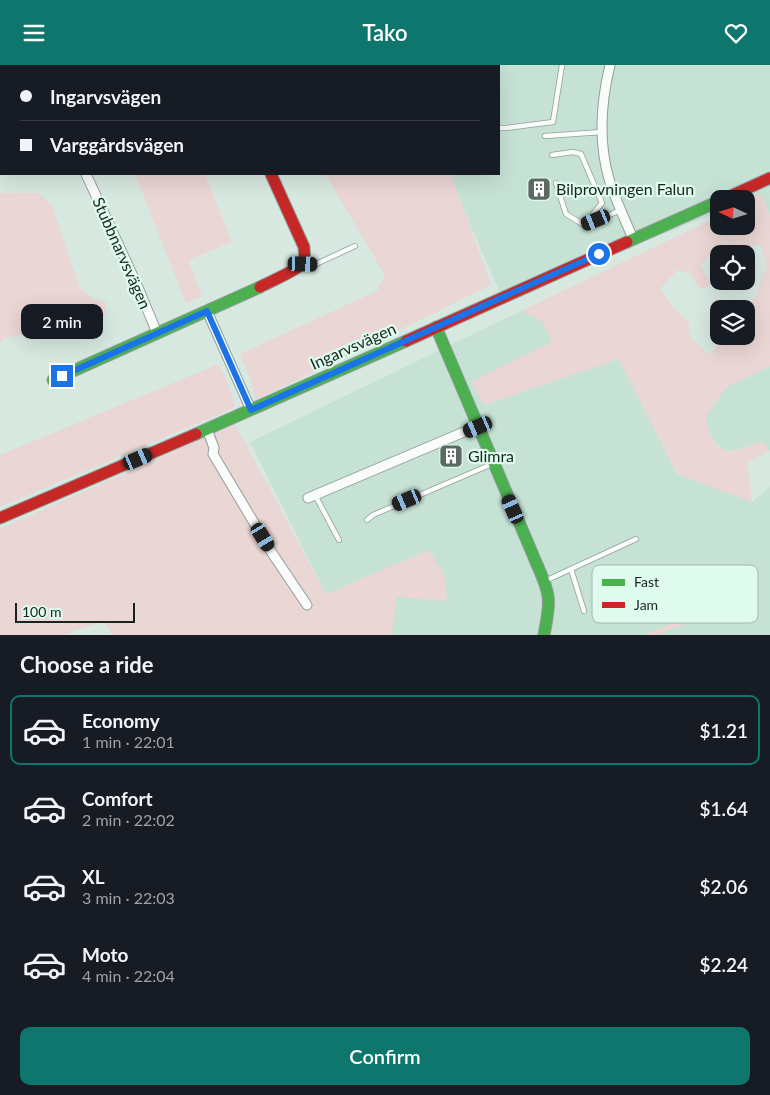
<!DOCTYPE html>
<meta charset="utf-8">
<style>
body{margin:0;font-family:Lato,sans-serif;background:#20242c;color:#f1f3f6;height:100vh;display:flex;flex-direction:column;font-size:19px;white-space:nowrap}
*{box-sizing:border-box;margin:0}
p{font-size:16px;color:#9ea1a6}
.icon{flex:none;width:28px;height:28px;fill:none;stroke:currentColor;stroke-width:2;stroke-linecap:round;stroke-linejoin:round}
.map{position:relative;height:570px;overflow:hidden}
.panel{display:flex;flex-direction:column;background:#171b24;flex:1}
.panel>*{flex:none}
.banner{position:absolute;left:0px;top:0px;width:500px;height:110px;box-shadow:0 5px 20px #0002;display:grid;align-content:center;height:110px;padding:0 20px;background:#171b24}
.needle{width:32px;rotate:274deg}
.tools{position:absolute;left:710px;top:125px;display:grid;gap:10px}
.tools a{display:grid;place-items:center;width:45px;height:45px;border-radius:10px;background:#171b24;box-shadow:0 5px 20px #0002;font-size:25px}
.scale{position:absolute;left:15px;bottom:12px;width:120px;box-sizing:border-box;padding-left:5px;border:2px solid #1a241f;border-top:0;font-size:14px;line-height:18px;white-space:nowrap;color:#1a241f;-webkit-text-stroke:4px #defbee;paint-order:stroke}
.end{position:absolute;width:22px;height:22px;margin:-11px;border:6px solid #1a73e8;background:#fff;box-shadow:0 0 0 2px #fff}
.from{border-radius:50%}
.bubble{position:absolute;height:35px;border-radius:10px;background:#171b24;box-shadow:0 5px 20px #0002;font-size:16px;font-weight:600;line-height:35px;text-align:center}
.car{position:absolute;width:15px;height:30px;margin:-15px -8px;border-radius:6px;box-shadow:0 0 4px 1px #0007;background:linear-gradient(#222 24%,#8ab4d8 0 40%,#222 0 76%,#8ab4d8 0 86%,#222 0)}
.banner b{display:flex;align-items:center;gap:18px;height:48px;font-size:19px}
.banner b+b{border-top:1px solid #363941}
.banner i{width:12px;height:12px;background:#f1f3f6}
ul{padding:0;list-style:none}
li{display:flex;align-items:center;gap:15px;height:70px;margin:0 10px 8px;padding:0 10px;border:2px solid transparent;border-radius:10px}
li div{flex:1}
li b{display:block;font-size:19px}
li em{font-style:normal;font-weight:600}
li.selected{border-color:#0f766e}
li>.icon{width:45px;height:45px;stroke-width:1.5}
h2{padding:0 20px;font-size:22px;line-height:60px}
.cta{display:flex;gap:10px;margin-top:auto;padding:10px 20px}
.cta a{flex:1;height:58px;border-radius:10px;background:#0f766e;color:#fff;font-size:20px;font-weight:600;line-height:58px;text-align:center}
header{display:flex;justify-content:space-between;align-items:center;height:65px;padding:0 20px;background:#0f766e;color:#fff;font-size:22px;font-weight:600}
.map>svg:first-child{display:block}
</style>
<header><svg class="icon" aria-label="menu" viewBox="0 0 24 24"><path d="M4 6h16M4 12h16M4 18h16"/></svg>Tako<svg class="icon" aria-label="heart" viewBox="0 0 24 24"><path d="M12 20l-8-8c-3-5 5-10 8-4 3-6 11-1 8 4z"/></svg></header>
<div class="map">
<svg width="770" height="570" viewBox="0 0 770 570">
<rect width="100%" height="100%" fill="#d7e8e0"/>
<path fill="#c6e2d5" d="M455,0H770V150L762,130L746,136V134H719V147L502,232L448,109H499V1H455Z
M521,246L619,294L677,409L752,437L770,422V570H347L250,377Z
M770,301V386L763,376L730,386L721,384L714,375L708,364L706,352L714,339L725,323Z"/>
<path fill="#ead6d4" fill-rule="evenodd" d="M286,0H460V1H286Z
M135,109H205L232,177L188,195L202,231L186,238Z
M325,109H451L491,220L256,335L248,306L240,289L377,226L385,210Z
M0,128H39L52,141L80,223L94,235L105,236V251L67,271L50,269L22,270L4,273L0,279Z
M762,129L770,150V301L725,323L706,352C708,364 713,385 729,386C735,387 756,378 763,376L770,386L747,398L752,437L677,409L619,294L484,340L471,317L552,277L542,256L521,246L719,151V161H746V137ZM760,179L767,201L755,233L741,244H746V271H721L710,290L690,272L689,258L671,240L661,223L677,205L691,209L700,224L710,220L701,200L713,185L720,189H730Z
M219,299L226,314L235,341L229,345L0,442V390Z
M235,359L326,529L429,485L444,509L447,536L397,532L392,570H112L104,556L64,570H0V464Z
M762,521L739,536L658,570H644Z"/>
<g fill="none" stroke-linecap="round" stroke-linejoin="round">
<g stroke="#929f99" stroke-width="6">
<path id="lane" d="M205,1L209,0
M469,1V0
M499,63H506L553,57L562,0
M545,71L602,67
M552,90L573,87L581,89L602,138L584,160
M556,118L566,149L584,160
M585,160L621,145
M304,199L314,200L355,181
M315,430L339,475
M367,455L373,450L492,399
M571,504L584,546
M545,516L636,474"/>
</g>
<g stroke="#929f99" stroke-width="11">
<path id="street" d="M222,0L223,1
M610,0C601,37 598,76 609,114C615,134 625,154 633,174
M86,109L137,220L157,268
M207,246L251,345
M207,364L214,383L213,389L272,488L307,540
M308,433L478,361"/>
</g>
<g stroke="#929f99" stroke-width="13">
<path id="fast" d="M627,177L719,136
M436,262L533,490C538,503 546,517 548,531C550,543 546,558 544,570
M53,315L260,222
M196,369L406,276"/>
</g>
<g stroke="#929f99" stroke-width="13">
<path id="jam" d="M724,134L770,113
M260,222C269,217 298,205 303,198C306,194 304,187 304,182L271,109
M406,276L627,177
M0,453L196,369"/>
</g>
<use href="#lane" stroke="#f9fcfa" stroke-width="4.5"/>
<use href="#street" stroke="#f9fcfa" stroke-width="9"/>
<use href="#fast" stroke="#4caf50" stroke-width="11"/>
<use href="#jam" stroke="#c62828" stroke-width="11"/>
</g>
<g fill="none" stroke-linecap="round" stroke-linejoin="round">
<path stroke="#1a73e8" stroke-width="6" d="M62,311L207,246L251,345L599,189"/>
</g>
<defs>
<g id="building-square" transform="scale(1.25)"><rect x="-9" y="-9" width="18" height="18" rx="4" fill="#5c6963" stroke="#defbee"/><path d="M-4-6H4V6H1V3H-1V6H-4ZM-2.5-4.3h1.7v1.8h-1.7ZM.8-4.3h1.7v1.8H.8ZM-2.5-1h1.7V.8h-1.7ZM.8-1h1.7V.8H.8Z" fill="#fff"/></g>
</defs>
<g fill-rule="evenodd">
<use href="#building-square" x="539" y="124"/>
<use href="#building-square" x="451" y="391"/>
</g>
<g text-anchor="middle" stroke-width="4.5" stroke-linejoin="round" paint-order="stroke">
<g font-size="16" fill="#1a241f" stroke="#defbee" text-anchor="start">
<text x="556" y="130">Bilprovningen Falun</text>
<text x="468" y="397">Glimra</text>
</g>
<g font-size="16" fill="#1a241f" stroke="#defbee">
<text transform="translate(122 188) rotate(66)" y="6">Stubbnarvsvägen</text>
<text transform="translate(353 281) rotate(-24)" y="6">Ingarvsvägen</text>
</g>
</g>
<rect x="592" y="500" width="166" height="58" rx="8" fill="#defbee" stroke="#a3bab0" stroke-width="1"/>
<rect x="602" y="514" width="23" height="7" fill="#4caf50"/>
<rect x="602" y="537" width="23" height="6" fill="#c62828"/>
<g font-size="14" fill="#1a241f">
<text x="634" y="522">Fast</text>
<text x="634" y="545">Jam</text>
</g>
</svg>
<div class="tools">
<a><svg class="needle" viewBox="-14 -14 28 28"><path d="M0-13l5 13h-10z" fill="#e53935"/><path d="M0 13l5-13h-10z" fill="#9ea1a6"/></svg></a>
<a><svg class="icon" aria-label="locate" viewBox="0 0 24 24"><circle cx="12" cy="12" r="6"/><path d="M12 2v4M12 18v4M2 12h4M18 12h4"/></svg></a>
<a><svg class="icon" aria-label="layers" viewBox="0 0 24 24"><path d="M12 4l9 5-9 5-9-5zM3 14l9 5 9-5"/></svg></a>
</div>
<div class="scale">100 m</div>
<i class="end from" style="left:599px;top:189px"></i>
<i class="end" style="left:62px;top:311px"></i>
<div class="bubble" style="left:21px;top:239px;width:82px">2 min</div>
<i class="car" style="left:596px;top:155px;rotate:248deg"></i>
<i class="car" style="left:303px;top:199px;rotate:92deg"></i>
<i class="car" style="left:478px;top:362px;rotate:247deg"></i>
<i class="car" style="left:138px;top:394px;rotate:67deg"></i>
<i class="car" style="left:407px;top:435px;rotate:247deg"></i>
<i class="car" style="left:513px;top:444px;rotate:336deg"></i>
<i class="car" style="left:263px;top:472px;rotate:149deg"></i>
<div class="banner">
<b><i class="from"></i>Ingarvsvägen</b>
<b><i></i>Varggårdsvägen</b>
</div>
</div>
<section class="panel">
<h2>Choose a ride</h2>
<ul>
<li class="selected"><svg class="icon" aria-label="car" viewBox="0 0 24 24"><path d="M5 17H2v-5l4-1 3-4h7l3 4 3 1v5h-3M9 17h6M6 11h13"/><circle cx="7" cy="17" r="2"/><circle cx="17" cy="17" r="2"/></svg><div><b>Economy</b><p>1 min · 22:01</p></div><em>$1.21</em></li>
<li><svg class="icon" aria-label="car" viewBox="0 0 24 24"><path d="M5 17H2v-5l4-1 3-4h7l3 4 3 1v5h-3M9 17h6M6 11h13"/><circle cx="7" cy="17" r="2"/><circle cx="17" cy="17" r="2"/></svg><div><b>Comfort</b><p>2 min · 22:02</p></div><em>$1.64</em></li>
<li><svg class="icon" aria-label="car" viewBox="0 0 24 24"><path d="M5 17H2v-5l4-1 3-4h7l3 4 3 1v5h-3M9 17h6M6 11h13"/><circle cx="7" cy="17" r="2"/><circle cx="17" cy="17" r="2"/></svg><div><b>XL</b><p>3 min · 22:03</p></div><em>$2.06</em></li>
<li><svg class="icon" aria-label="car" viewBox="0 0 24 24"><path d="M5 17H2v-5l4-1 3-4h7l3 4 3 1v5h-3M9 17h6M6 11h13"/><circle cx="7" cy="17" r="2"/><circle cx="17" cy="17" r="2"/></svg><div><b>Moto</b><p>4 min · 22:04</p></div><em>$2.24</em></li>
</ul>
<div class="cta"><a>Confirm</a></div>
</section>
